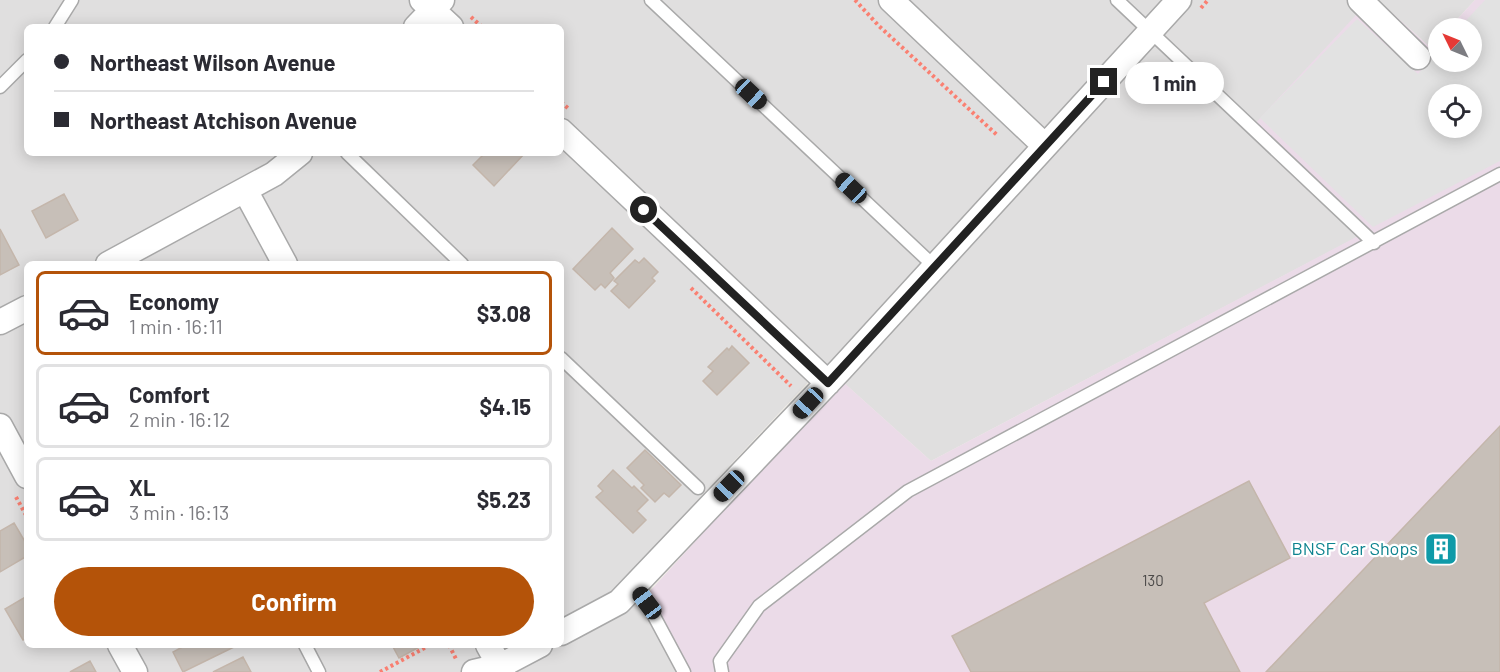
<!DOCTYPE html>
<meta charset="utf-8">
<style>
body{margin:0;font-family:Barlow,sans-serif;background:#f2f2f3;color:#2b2b33;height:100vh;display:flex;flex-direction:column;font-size:22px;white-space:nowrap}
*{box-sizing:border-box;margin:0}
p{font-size:20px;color:#7c7c81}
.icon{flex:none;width:33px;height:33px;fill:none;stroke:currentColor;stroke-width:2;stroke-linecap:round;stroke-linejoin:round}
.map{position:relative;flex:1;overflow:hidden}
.side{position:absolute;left:24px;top:261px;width:540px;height:387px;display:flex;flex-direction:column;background:#fff;border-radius:9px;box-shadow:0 3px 15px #0003}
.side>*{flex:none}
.top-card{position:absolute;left:24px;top:24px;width:540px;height:132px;border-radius:9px;box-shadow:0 3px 15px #0003;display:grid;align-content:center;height:132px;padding:0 30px;background:#fff}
.needle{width:39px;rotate:313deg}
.controls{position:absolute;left:1428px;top:18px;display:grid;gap:12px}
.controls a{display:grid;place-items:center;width:54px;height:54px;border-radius:50%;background:#fff;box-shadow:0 3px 15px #0003;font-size:30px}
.end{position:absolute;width:27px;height:27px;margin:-14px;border:8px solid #222;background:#fff;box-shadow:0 0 0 3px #fff}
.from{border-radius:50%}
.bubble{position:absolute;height:42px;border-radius:21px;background:#fff;box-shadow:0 3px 15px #0003;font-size:20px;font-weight:700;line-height:42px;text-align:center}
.car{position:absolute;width:18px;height:36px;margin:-18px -9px;border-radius:8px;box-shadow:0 0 4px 2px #0007;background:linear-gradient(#222 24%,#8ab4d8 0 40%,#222 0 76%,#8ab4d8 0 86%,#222 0)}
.top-card b{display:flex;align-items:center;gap:21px;height:57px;font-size:22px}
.top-card b+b{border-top:2px solid #e1e1e2}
.top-card i{width:15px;height:15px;background:#2b2b33}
ul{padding:10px 0 0;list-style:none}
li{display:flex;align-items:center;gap:18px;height:84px;margin:0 12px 9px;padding:0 18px;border:3px solid #e1e1e2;border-radius:9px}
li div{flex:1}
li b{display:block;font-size:22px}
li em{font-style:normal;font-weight:700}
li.active{border-color:#b45309}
li>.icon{width:54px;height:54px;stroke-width:1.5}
.button{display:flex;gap:12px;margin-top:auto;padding:12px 30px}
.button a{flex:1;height:69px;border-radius:36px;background:#b45309;color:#fff;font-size:24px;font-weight:700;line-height:69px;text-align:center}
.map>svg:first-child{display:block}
</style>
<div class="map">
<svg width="1500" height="672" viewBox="0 0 1500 672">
<rect width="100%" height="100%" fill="#f2efe9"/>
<path fill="#e0dfdf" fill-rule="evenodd" d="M0,0H1370L1361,235L931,461L824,365L618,585L649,617L678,672H0ZM27,27H561V153H27ZM27,264H561V645H27Z
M1378,0H1475L1449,28H1438V40L1431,48Z"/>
<path fill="#ebdbe8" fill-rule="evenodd" d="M1370,0H1378L1431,48L1438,40V62H1472V28H1449L1475,0H1500V672H688L652,606L650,591L842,381L931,461L1360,235L1251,128ZM1438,94H1472V128H1438Z"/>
<path fill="#e2e2e2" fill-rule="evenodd" d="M1485,0H1500V161L1373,227L1260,118L1357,19L1418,74L1438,51V62H1472V28H1459ZM1438,94H1472V128H1438Z"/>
<path fill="#c7bfb8" stroke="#c4b6ab" stroke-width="1.5" d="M485,153H525L494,186L473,165Z
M64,194L78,220L46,238L32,211Z
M612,228L633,249L610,273L614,278L605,288L601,284L595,290L573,269Z
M0,229L19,265L0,275Z
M644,258L658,272L652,278L655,281L629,308L611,291L618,284L614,281L635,260L639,263Z
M732,346L749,363L717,395L703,381L713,371L708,367L727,348L729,350Z
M1500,426V672H1266Z
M645,450L681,485L669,497L664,493L655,502L641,488L644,485L627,468Z
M613,470L632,488L634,486L648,500L637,511L646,520L633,533L596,497L603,491L598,486Z
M1249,481L1290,558L1204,603L1240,672H971L952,636Z
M14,523L27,545V556L0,572V531Z
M27,596V638L23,640L5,609Z
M186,645H238L183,672L173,652Z
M392,645H423L399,658Z
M243,657L251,672H213Z
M90,661L96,672H70Z"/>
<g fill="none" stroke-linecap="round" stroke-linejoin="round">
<g stroke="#a9a9a9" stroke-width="15">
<path id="service" d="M651,0L935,267
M1117,0L1374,243
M55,27L72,0
M0,87L27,60
M347,153L462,264
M561,358L698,488
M634,586L647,603L684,672
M305,645L319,672
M722,672L720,661L759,606L908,491L1500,174"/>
</g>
<g stroke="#a9a9a9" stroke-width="27">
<path id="minor" d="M422,0L451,27
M891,0L1045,146
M1360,0L1418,57
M416,27L442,0
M561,131L828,383
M245,190L285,264
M108,264L274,174L300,153
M0,322L27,308
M0,426L27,476
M561,633L619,602L841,369L1179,0
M120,645L135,672
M488,645L503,672
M474,672L500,666L540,645"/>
</g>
<path stroke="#fa8072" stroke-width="4" stroke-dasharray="3 3" stroke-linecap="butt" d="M855,0L879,26L997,135
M1201,8L1208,0
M471,17L482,27
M561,102L569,109
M691,288L791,386
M16,497L27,517
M449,645L457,661
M380,672L430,645"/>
<use href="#service" stroke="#fff" stroke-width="12"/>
<use href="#minor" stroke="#fff" stroke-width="24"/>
</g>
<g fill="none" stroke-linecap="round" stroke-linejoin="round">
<path stroke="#222" stroke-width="8" d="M644,210L828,383L1104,82"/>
</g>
<defs>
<g id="building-square" transform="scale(1.725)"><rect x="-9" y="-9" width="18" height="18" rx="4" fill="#0f9aa8" stroke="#fff"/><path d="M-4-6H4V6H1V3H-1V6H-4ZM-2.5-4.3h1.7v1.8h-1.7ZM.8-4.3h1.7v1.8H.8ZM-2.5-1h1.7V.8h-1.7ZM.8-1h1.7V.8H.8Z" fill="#fff"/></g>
</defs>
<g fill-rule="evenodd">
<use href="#building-square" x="1441" y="549"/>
</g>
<g text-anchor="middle" stroke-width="4.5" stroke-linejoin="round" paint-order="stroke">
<g font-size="15" fill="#4b4948">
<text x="1153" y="586">130</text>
</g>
<g font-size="18" fill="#0d838f" stroke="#fff" text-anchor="end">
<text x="1418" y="555">BNSF Car Shops</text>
</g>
</g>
</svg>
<div class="controls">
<a><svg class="needle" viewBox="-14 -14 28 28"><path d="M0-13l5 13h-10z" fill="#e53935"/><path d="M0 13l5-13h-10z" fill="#7c7c81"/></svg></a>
<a><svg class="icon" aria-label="locate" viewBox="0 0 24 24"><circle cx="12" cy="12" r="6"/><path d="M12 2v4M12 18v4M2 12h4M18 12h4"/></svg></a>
</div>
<i class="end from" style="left:644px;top:210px"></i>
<i class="end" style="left:1104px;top:82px"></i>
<div class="bubble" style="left:1125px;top:62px;width:99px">1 min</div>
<i class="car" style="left:751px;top:94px;rotate:133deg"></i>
<i class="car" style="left:851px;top:188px;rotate:313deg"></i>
<i class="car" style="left:808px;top:403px;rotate:223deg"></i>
<i class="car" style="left:729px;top:486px;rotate:224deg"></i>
<i class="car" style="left:647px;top:603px;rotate:323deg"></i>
<div class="top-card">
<b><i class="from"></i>Northeast Wilson Avenue</b>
<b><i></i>Northeast Atchison Avenue</b>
</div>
<section class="side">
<ul>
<li class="active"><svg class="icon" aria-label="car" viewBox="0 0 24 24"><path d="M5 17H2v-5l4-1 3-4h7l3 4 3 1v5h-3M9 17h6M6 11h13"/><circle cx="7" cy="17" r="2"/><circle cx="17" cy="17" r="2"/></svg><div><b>Economy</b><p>1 min · 16:11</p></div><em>$3.08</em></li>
<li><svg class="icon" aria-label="car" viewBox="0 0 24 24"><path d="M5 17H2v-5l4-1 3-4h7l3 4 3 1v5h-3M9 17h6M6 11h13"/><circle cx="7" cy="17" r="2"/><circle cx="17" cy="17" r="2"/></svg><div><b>Comfort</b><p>2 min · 16:12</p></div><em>$4.15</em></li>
<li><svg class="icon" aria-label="car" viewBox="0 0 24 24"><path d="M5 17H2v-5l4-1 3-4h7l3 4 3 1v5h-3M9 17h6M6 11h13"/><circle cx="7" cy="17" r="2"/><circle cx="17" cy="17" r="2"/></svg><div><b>XL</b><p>3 min · 16:13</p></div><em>$5.23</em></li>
</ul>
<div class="button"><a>Confirm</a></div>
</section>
</div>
